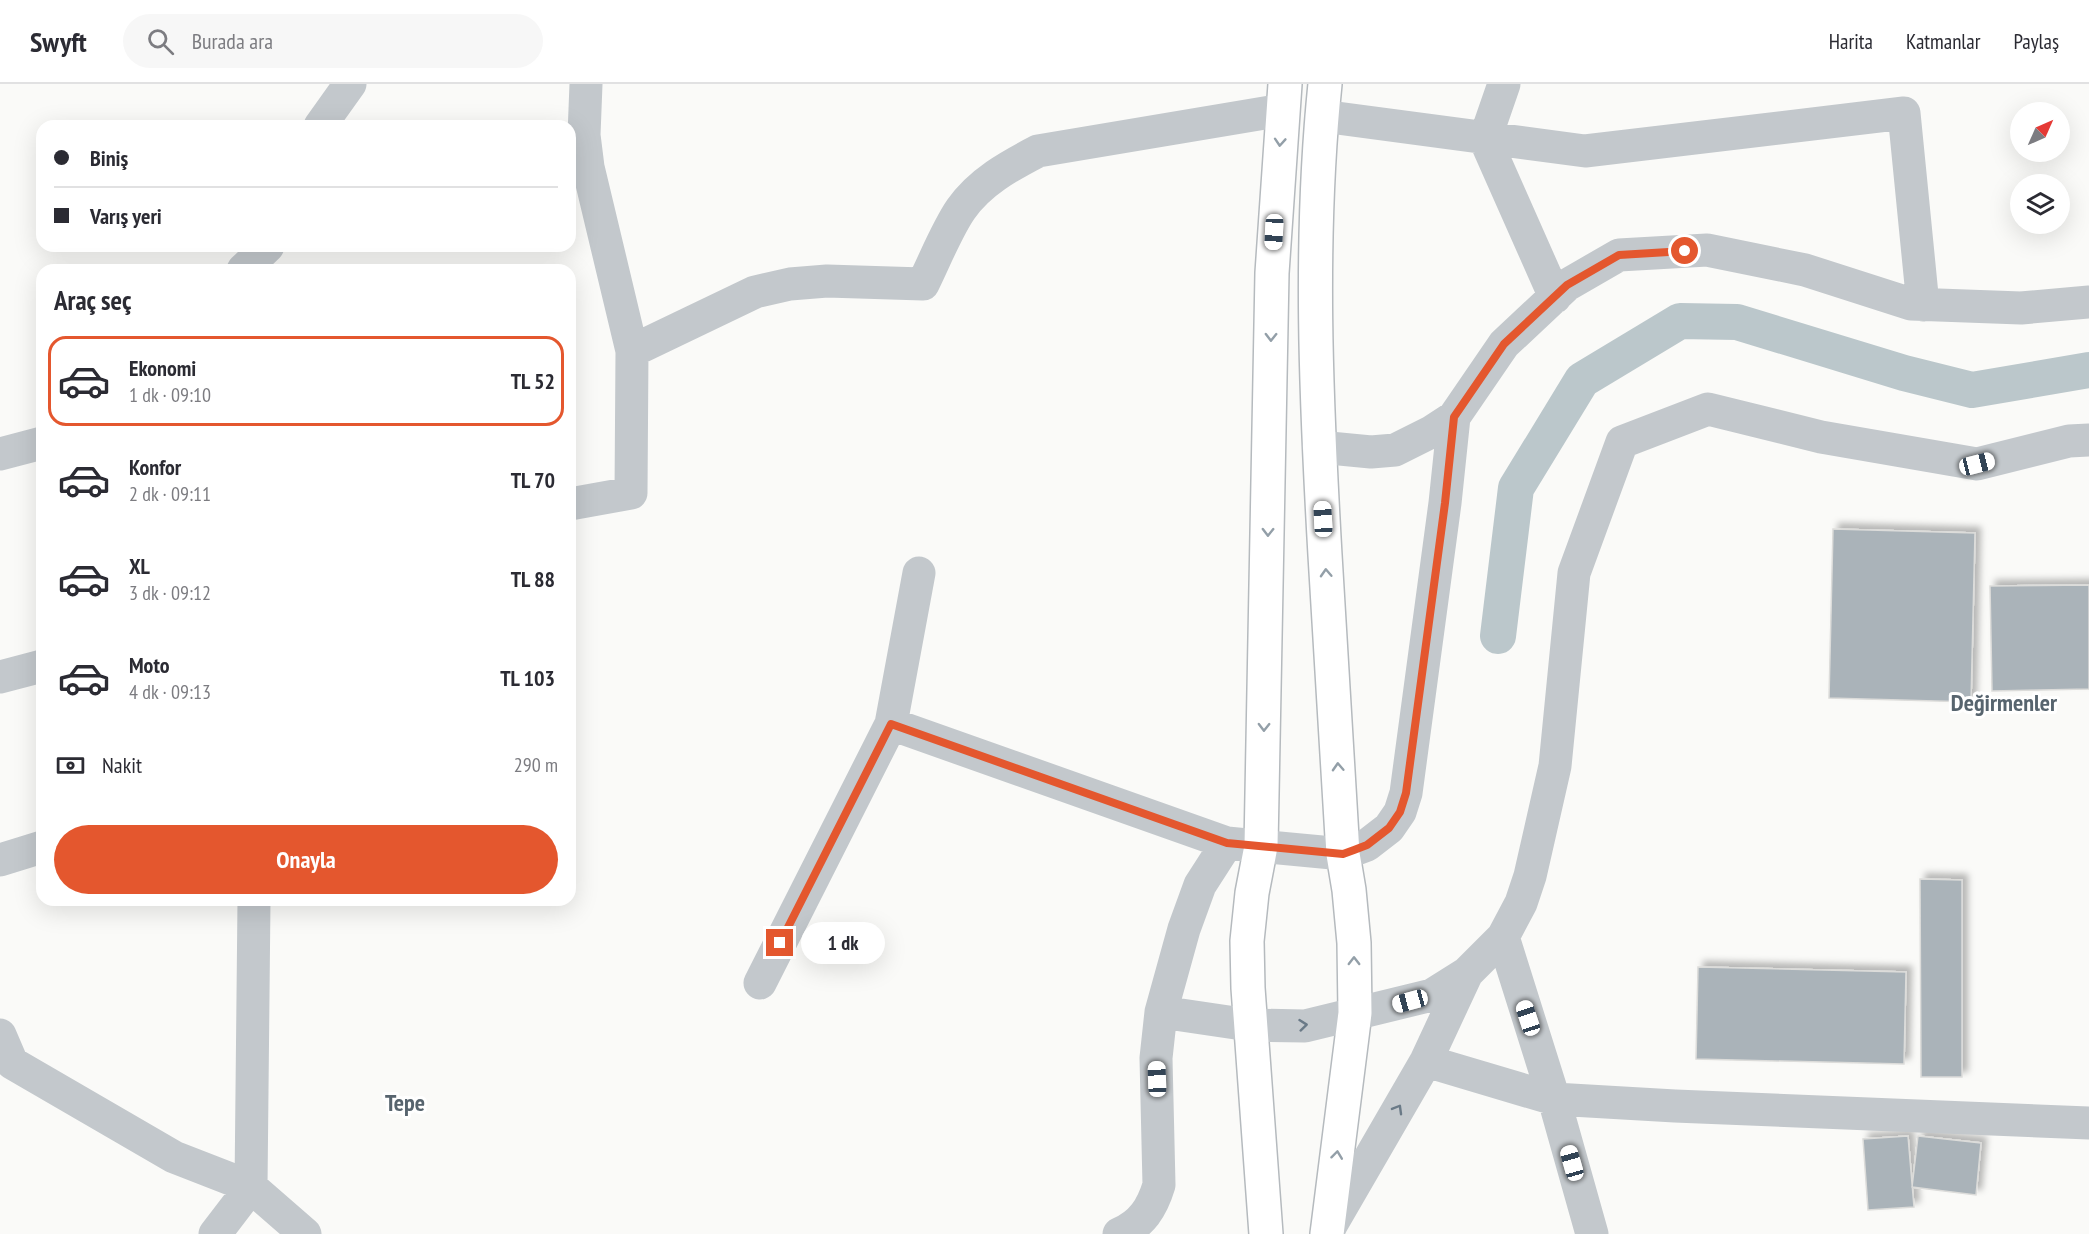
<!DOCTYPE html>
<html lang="tr">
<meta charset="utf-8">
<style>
body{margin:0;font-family:"PT Sans Narrow",sans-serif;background:#f7f7f7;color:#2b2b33;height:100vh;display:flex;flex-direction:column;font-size:22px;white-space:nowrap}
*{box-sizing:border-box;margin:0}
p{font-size:20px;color:#7c7c81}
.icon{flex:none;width:33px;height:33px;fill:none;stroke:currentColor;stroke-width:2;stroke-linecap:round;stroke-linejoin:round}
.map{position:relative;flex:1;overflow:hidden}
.panel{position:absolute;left:36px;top:180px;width:540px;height:642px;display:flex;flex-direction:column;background:#fff;border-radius:18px;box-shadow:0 6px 24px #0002}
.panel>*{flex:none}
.guide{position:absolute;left:36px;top:36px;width:540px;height:132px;border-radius:18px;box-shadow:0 6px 24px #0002;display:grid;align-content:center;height:132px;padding:0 18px;background:#fff}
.needle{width:39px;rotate:45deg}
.tools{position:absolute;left:2010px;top:18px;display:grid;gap:12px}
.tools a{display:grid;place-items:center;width:60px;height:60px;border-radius:50%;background:#fff;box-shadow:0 6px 24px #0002;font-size:30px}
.end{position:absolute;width:27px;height:27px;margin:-14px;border:8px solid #e4572e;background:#fff;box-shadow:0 0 0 3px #fff}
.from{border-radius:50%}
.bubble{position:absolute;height:42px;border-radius:21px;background:#fff;box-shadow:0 6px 24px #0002;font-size:20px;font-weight:600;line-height:42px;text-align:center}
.car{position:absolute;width:18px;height:36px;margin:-18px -9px;border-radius:8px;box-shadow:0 0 4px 2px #0007;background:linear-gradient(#fff 24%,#345 0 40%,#fff 0 76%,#345 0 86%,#fff 0)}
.guide b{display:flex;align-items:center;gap:21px;height:57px;font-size:22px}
.guide b+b{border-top:2px solid #e1e1e2}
.guide i{width:15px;height:15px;background:#2b2b33}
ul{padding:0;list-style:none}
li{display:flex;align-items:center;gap:18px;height:90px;margin:0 12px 9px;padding:0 6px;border:3px solid transparent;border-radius:18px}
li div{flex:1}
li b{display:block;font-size:22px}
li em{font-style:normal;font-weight:600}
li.on{border-color:#e4572e}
li>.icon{width:54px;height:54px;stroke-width:1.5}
h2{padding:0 18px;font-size:27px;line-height:72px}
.pay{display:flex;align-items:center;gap:15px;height:66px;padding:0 18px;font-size:22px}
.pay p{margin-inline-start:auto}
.cta{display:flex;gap:12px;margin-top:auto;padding:12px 18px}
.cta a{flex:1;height:69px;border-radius:36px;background:#e4572e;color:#fff;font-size:24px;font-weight:600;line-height:69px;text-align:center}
header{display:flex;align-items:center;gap:36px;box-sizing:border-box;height:84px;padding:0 30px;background:#fff;border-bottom:2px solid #e1e1e2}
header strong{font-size:28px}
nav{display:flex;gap:33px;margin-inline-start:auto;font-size:21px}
.search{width:420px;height:54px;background:#f7f7f7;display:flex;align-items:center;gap:15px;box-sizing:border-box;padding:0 21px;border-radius:33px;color:#7c7c81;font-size:22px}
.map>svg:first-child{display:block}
</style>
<header>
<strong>Swyft</strong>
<div class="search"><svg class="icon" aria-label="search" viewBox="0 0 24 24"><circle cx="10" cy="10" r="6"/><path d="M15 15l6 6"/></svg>Burada ara</div>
<nav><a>Harita</a><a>Katmanlar</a><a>Paylaş</a></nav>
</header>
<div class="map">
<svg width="2089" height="1150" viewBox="0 0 2089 1150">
<defs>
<filter id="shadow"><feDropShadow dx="5.5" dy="-5.5" stdDeviation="3" flood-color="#0004"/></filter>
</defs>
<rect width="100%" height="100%" fill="#fafaf8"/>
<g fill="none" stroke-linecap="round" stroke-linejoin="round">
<path stroke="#bbc7cb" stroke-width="36" d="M1498,552L1516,404L1582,296L1680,237L1737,238L1904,289L1972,306L2089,286"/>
</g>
<path fill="#aab3b9" stroke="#dcdcda" stroke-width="1.5" filter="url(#shadow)" d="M1833,445L1975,449L1971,618L1829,614Z
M2089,501V605L1992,607L1990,502Z
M1920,795L1962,796V993H1921Z
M1698,883L1906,888L1904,980L1696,975Z
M1908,1052L1914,1123L1868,1126L1863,1055Z
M1918,1052L1981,1059L1976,1111L1912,1103Z"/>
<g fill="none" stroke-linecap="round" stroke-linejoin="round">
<g stroke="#b5babe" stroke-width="36">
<path id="major" d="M1325,0C1309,156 1316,314 1325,471C1331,570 1337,670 1343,770L1349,806L1354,859L1355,929L1327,1150
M1266,1150L1248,904L1247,857L1252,809L1261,762L1272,189L1285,0"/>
</g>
<path stroke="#c3c8cc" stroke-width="33" d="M1504,0L1485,55L1555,213
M1322,32L1585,67L1904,29L1923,221
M320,42L350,0
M243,186L268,162
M632,267L755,208L790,200L827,197L923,200C934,178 947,145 961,125C980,98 1009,82 1038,67L1282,26
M1319,363L1371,368L1395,366L1431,348L1454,333L1504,260L1567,201L1619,171L1707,166L1805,186L1911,220L2021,224L2089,218
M0,370L42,359
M570,420L631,409L632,267L588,83L584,51L586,0
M0,593L42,582
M891,640L919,489
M0,776L42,763
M1503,853L1554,1015L1592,1150
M760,899L891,640L1227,759L1343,770L1367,761L1389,744L1400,728L1406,709L1445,419L1454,333
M1161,928L1249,941L1305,942L1432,911L1467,889L1503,853L1521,819L1530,792L1555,682L1574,489L1622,358L1708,325L1821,353L1977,380L2069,357L2089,356
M0,951L12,979L174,1073L251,1103L305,1150
M1426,977L1554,1015L1675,1022L2089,1039
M1327,1148L1426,977L1467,889
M215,1150L251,1103L254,816
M1119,1150C1142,1140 1152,1124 1159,1101L1156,974L1161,928L1184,845L1200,801L1227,759"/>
<use href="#major" stroke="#fff" stroke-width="33"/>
</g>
<defs><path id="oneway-chevron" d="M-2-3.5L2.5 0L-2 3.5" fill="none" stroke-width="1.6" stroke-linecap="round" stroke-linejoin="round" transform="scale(1.5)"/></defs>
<g stroke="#939fa8">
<use href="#oneway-chevron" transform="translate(1280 58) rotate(94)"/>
<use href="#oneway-chevron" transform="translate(1271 253) rotate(91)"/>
<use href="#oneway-chevron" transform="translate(1268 448) rotate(91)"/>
<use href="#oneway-chevron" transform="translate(1326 489) rotate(-93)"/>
<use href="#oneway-chevron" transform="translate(1264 643) rotate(91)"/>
<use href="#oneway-chevron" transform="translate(1338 683) rotate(-93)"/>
<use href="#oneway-chevron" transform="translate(1354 877) rotate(-90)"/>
<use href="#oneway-chevron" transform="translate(1337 1071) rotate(-83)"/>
</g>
<g stroke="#6a7a87">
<use href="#oneway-chevron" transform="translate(1303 941) rotate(-6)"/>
<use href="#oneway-chevron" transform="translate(1398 1025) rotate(-60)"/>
</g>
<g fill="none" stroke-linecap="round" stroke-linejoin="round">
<path stroke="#e4572e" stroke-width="8" d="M780,859L891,640L1227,759L1343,770L1354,766L1367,761L1389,744L1400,728L1406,709L1445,419L1454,333L1504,260L1567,201L1619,171L1685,167"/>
</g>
<g text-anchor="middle" stroke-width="6" stroke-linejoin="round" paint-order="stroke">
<g font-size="24" font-weight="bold" fill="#57646e" stroke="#fff">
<text x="2004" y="627">Değirmenler</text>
<text x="405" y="1027">Tepe</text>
</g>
</g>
</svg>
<div class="tools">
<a><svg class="needle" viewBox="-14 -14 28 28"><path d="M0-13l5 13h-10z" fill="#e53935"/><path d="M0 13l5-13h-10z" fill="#7c7c81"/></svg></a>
<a><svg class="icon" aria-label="layers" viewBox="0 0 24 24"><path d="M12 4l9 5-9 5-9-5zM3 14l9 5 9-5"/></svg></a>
</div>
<i class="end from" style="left:1685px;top:167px"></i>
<i class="end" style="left:780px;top:859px"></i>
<div class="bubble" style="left:801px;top:838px;width:84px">1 dk</div>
<i class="car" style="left:1274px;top:148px;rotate:183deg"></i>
<i class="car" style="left:1977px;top:380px;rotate:76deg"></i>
<i class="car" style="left:1323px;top:435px;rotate:357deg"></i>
<i class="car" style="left:1410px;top:917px;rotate:255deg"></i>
<i class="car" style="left:1528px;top:934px;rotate:342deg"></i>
<i class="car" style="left:1157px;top:995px;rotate:358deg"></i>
<i class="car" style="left:1572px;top:1079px;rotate:344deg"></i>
<div class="guide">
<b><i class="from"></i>Biniş</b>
<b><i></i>Varış yeri</b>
</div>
<section class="panel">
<h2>Araç seç</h2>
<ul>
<li class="on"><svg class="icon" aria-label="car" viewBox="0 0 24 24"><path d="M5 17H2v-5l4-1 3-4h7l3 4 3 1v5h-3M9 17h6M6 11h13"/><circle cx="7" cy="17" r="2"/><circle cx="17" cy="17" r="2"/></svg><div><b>Ekonomi</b><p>1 dk · 09:10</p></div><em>TL 52</em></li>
<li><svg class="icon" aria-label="car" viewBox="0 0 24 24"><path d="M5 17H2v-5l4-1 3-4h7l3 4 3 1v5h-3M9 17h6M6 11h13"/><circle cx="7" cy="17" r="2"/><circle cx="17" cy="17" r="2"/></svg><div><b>Konfor</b><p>2 dk · 09:11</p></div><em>TL 70</em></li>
<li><svg class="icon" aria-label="car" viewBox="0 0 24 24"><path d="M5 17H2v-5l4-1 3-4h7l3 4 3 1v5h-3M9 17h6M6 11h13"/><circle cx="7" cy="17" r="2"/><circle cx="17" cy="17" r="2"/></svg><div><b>XL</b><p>3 dk · 09:12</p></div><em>TL 88</em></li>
<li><svg class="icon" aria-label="car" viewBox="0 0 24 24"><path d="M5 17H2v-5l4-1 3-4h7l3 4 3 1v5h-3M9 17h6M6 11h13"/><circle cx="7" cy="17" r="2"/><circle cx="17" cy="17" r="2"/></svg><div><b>Moto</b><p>4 dk · 09:13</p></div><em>TL 103</em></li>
</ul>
<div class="pay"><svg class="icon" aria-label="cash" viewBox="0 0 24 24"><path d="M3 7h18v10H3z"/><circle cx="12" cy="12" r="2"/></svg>Nakit<p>290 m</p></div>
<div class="cta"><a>Onayla</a></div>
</section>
</div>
